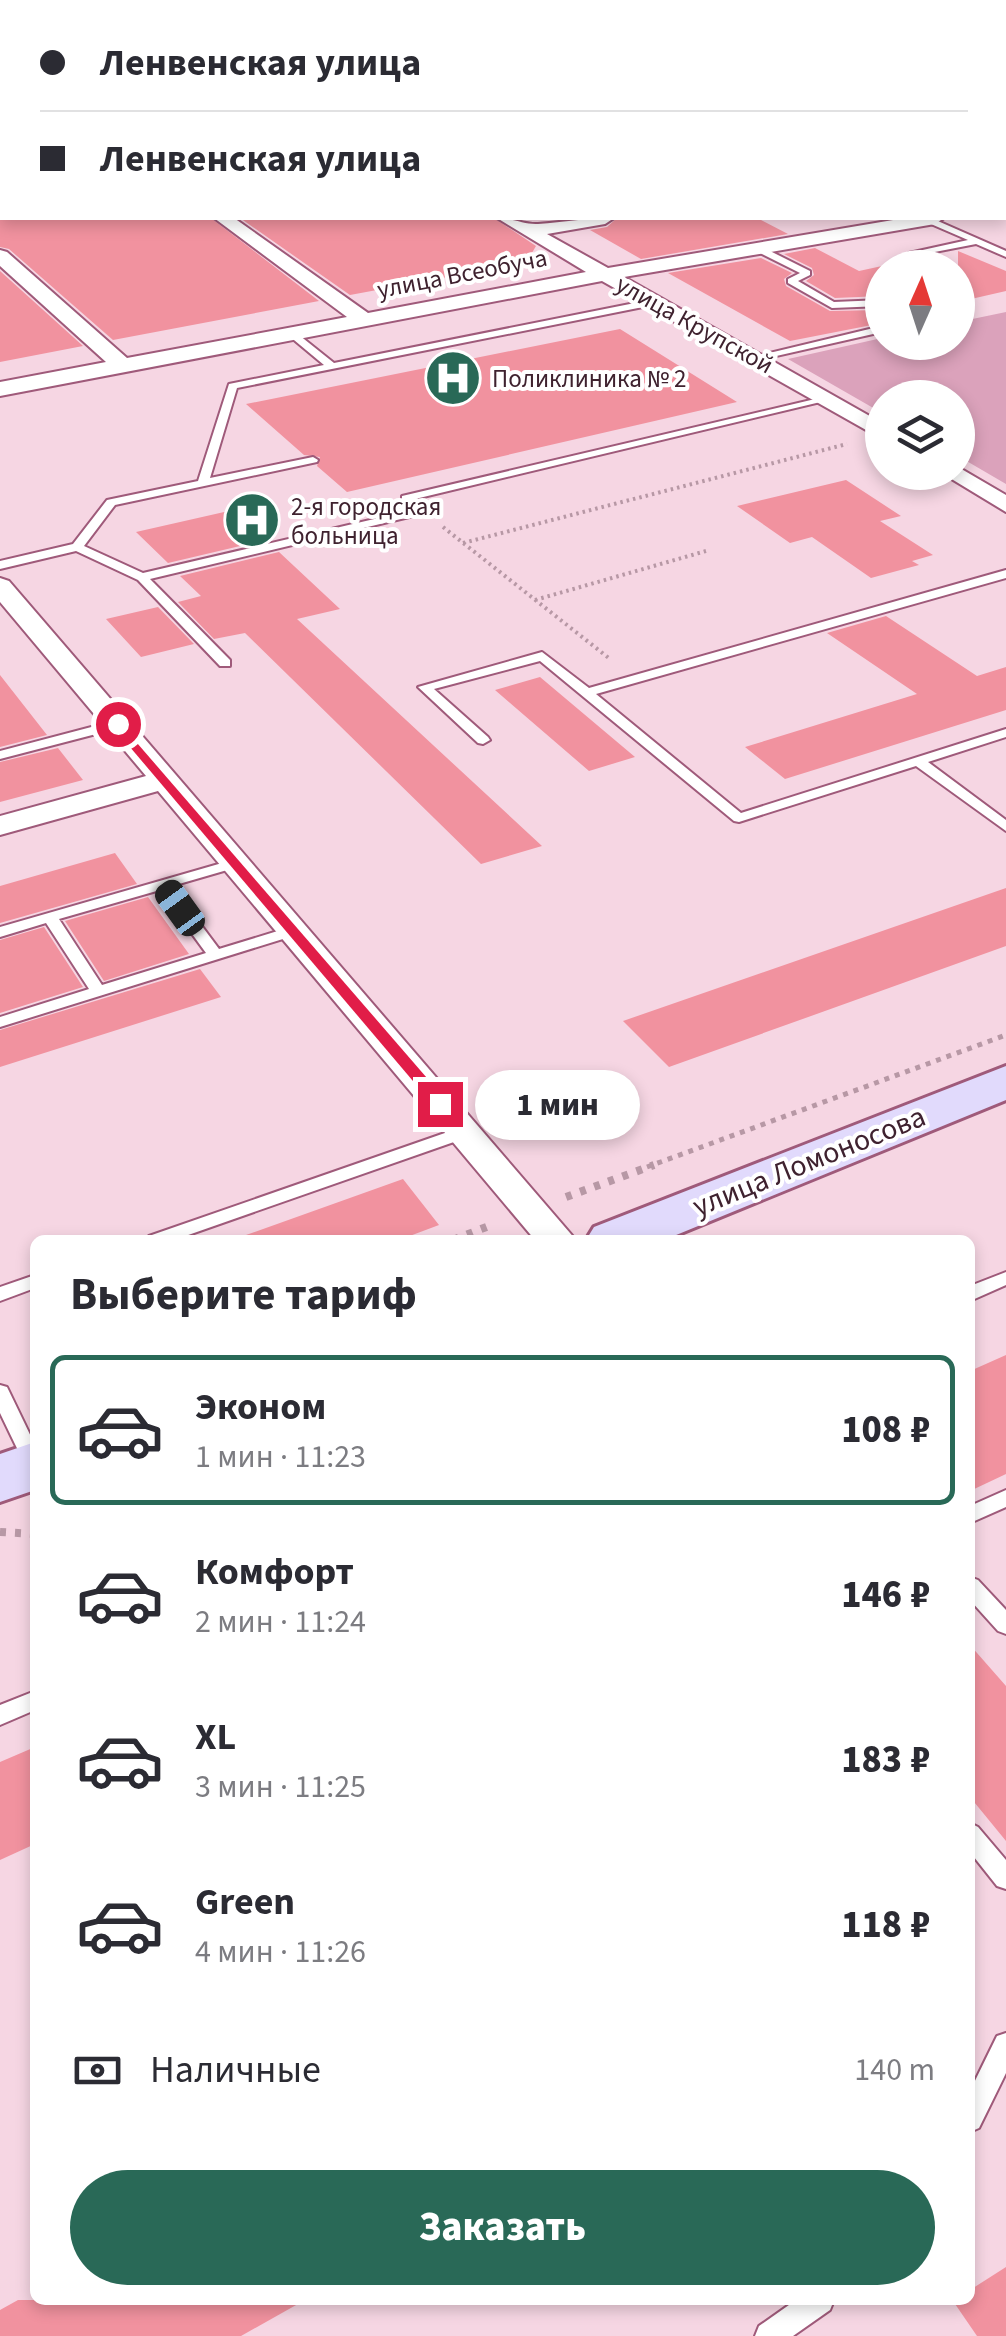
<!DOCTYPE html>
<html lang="ru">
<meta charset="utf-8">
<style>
body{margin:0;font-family:"Source Sans 3",sans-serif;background:#f2f2f3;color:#2b2b33;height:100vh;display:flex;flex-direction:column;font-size:38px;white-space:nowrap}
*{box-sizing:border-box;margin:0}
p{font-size:32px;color:#7c7c81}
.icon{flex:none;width:55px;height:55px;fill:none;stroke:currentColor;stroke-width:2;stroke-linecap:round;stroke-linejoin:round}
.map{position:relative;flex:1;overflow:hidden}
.drawer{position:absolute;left:30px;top:1235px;width:945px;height:1070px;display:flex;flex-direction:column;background:#fff;border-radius:15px;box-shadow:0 5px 15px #0003}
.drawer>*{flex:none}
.top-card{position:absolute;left:0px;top:0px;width:1008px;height:220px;box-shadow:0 5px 15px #0003;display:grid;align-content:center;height:220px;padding:0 40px;background:#fff}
.needle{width:65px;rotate:3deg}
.buttons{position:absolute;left:865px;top:250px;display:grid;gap:20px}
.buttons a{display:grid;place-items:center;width:110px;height:110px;border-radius:50%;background:#fff;box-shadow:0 5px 15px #0003;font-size:50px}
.end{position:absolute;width:45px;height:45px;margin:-22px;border:12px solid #e11d48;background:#fff;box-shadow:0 0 0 5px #fff}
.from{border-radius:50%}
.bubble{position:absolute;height:70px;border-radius:35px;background:#fff;box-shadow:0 5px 15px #0003;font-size:32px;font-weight:800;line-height:70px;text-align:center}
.car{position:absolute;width:30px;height:60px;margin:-30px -15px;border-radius:12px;box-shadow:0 0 8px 2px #0007;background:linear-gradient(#222 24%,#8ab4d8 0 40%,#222 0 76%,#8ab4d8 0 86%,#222 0)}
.top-card b{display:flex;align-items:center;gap:35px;height:95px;font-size:38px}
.top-card b+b{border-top:2px solid #e1e1e2}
.top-card i{width:25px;height:25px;background:#2b2b33}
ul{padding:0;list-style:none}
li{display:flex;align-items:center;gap:30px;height:150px;margin:0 20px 15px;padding:0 20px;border:5px solid transparent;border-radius:15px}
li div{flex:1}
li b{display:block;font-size:38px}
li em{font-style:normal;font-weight:800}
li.on{border-color:#296957}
li>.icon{width:90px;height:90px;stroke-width:1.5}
h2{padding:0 40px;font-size:45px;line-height:120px}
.pay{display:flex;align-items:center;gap:25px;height:110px;padding:0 40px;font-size:38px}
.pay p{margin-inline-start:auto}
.button{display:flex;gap:20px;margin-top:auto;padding:20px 40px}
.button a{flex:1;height:115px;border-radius:60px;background:#296957;color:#fff;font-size:40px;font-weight:800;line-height:115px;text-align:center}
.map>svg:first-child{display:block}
</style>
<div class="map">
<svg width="1006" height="2336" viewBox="0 0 1006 2336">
<rect width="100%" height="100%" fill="#f6d6e3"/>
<path fill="#dba2bb" d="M1006,312V484L958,456V398H882V413L788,359L882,338V342H958V322Z"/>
<path fill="#f1929f" d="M0,218H211L319,301L113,340L9,249L0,247Z
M240,218H494L536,246L522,270L447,277L350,295Z
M617,218H757L788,234L641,259L590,230L607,227Z
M815,248L859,271L882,266V296L835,298L806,281L814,275L812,268L784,254Z
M958,251L1006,271V291L958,302Z
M761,258L792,273L784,279L786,286L830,311L882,310V323L790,341L668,273Z
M0,271L83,346L0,362Z
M620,329L737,402L347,492L317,466L320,457L304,455L246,404Z
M846,480L901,516L880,521L933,555L912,561L919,565L871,578L812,537L790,543L737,506Z
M233,510L266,540L168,563L136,532Z
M279,552L340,609L297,619L542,846L481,864L245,633L214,639L178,602L201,596L180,576Z
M158,607L194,644L141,657L106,619Z
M886,616L977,676L1006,667V710L785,779L745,747L917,694L827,633Z
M0,675L47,735L0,747Z
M540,677L635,757L589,771L495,690Z
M58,748L83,780L0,802V762Z
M115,853L137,884L0,923V886Z
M1006,888V946L669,1067L623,1021Z
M148,897L189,954L104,981L65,921Z
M44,927L83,987L0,1013V940Z
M200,969L221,997L0,1067V1030Z
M403,1179L439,1225L399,1240H247L246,1235Z
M1006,1355V1474L970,1491V1371Z
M970,1645L1006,1686V1841L970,1797Z
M35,1747V1844L0,1860V1762Z
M1006,2267V2336H977L953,2301L970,2300V2290Z
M18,2300H305L241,2336H0V2310Z"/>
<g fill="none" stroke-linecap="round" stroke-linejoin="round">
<g stroke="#9f5a7a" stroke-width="4">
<path id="lane" d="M1005,125H1006V129H1005Z
M1005,145H1006V149H1005Z
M924,218H931L1006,251V257L976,244L909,257V253L968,240L924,221Z
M754,246H760L810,271V275L798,281L834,302L882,300V306L832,308L788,283V279L800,273L754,250Z
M655,299L658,300V304L237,388L210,478L313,457L318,460L317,462L115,505L84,546L143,573L413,510L402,500V496L828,396L833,399L415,499L426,509V513L150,579L230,660V666H220L138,580L76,551L0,569V561L73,544L107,500L198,481L229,384L324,365L288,335V331H294L334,363Z
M882,326V332L754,361L749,358Z
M1006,570V578L596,694L741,813L1006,729V737L928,762L1006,820V831L916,766L739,822L734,821L540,661L434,689L488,737L490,740L483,744L478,743L418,687L542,652L589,688Z
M118,720L125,724L123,727L0,759V751Z
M236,859L243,863L241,866L172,886L219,949L294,926L302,931L299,934L0,1027V1017L89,989L46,923L0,937V927ZM160,890L206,953L102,985L59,919Z
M465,1126L471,1128L474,1132L471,1136L174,1240H146L149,1236Z
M1006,1272V1285L970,1301V1286Z
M35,1275V1288L0,1301V1287Z
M0,1385L7,1387L35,1445V1471L27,1469L0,1413Z
M1006,1490V1507L970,1523V1506Z
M970,1577L978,1580L1006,1610V1634L998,1631L970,1600Z
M35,1691V1710L0,1725V1705Z
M970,1823L978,1827L1006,1860V1889L997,1886L970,1852Z
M1006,2033V2073L979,2128L970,2132V2091L997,2036Z
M796,2300H834L830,2310L793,2336H755L759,2326Z"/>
</g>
<g stroke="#9f5a7a" stroke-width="4">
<path id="street" d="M332,0H350L351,2H334Z
M545,0H564L565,2H547Z
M0,55L2,56V67L0,66Z
M1005,200H1006V210H1005Z
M214,218H234L368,313L586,272L497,218C512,218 525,225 538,224C564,222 588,218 614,218L605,224L547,234L608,268L905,218H944L935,224L624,277L882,423V439L602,281L0,396V382L106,362L0,266V250L7,252L127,358L347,317Z
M958,467L1006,495V512L940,472H958Z
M0,578L9,581L576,1240H535L158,791L0,835V816L146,776L0,602Z"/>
</g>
<g stroke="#9f5a7a" stroke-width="6">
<path id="secondary" d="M837,0H863L864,2H839Z
M997,0H1006V9L1005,2H995Z
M1005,51H1006V64H1005Z
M0,153H2V167H0Z
M1006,1066V1100L664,1240H586L594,1227Z
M35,1442V1490L0,1502V1454Z"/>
</g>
<path stroke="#b798a5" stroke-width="4" stroke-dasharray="2.5 4" stroke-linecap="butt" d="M443,527L610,659
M463,543L847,444
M535,600L706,551"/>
<path stroke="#b798a5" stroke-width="5" stroke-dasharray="5 6" stroke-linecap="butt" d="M647,1167L1006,1035"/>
<path stroke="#b798a5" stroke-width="8" stroke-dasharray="6 9" stroke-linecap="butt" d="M566,1197L654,1165
M453,1240L494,1224
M0,1532L35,1534"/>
<use href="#lane" fill="#fff" fill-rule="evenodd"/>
<use href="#street" fill="#fff" fill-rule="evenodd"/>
<use href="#secondary" fill="#e1dafc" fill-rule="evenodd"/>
</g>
<path fill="#e11d48" d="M118,721L446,1100V1107H435L113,727Z"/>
<defs>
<g id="hospital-disc" transform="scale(2.875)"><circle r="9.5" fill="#296957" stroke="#fff"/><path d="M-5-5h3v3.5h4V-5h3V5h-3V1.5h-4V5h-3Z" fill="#fff"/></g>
</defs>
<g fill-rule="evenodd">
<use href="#hospital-disc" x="453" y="378"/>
<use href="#hospital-disc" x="252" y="520"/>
</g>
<g text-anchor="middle" stroke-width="8" stroke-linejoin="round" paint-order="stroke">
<g font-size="25" fill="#3f222f" stroke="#fff">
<text transform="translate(462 273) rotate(-11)" y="9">улица Всеобуча</text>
<text transform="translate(695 324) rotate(29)" y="9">улица Крупской</text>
</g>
<g font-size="25" fill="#3f222f" stroke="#fff" text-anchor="start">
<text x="492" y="387">Поликлиника № 2</text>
<text x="291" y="515">2-я городская<tspan x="291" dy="29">больница</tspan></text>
</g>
<g font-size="30" fill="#3f222f" stroke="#fff">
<text transform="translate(809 1161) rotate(-22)" y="10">улица Ломоносова</text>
</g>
</g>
</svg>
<div class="buttons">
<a><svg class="needle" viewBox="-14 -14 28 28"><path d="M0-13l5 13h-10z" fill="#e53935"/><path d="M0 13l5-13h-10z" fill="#7c7c81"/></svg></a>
<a><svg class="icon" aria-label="layers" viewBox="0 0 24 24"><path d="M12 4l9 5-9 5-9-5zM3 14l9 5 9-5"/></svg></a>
</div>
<i class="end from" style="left:118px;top:724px"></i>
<i class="end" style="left:440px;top:1104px"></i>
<div class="bubble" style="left:475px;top:1070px;width:165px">1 мин</div>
<i class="car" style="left:180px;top:908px;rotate:324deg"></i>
<div class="top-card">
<b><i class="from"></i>Ленвенская улица</b>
<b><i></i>Ленвенская улица</b>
</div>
<section class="drawer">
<h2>Выберите тариф</h2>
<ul>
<li class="on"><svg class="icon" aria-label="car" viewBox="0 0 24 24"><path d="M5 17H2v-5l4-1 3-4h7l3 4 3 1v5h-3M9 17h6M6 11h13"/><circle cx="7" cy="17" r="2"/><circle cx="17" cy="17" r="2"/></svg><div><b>Эконом</b><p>1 мин · 11:23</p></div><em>108 ₽</em></li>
<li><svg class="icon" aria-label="car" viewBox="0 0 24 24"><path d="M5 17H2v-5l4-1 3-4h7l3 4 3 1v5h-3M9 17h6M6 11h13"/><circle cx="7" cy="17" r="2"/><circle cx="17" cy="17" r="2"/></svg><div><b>Комфорт</b><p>2 мин · 11:24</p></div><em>146 ₽</em></li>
<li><svg class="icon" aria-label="car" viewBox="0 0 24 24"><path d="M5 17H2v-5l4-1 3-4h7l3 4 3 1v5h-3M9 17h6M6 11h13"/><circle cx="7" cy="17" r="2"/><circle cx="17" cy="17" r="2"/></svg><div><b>XL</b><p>3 мин · 11:25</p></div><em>183 ₽</em></li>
<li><svg class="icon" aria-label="car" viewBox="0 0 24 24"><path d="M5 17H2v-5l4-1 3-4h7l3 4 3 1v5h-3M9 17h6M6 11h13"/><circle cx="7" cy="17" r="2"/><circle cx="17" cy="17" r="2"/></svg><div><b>Green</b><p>4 мин · 11:26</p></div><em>118 ₽</em></li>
</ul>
<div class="pay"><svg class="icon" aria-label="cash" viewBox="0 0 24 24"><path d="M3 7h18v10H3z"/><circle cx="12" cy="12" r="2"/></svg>Наличные<p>140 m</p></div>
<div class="button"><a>Заказать</a></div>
</section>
</div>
